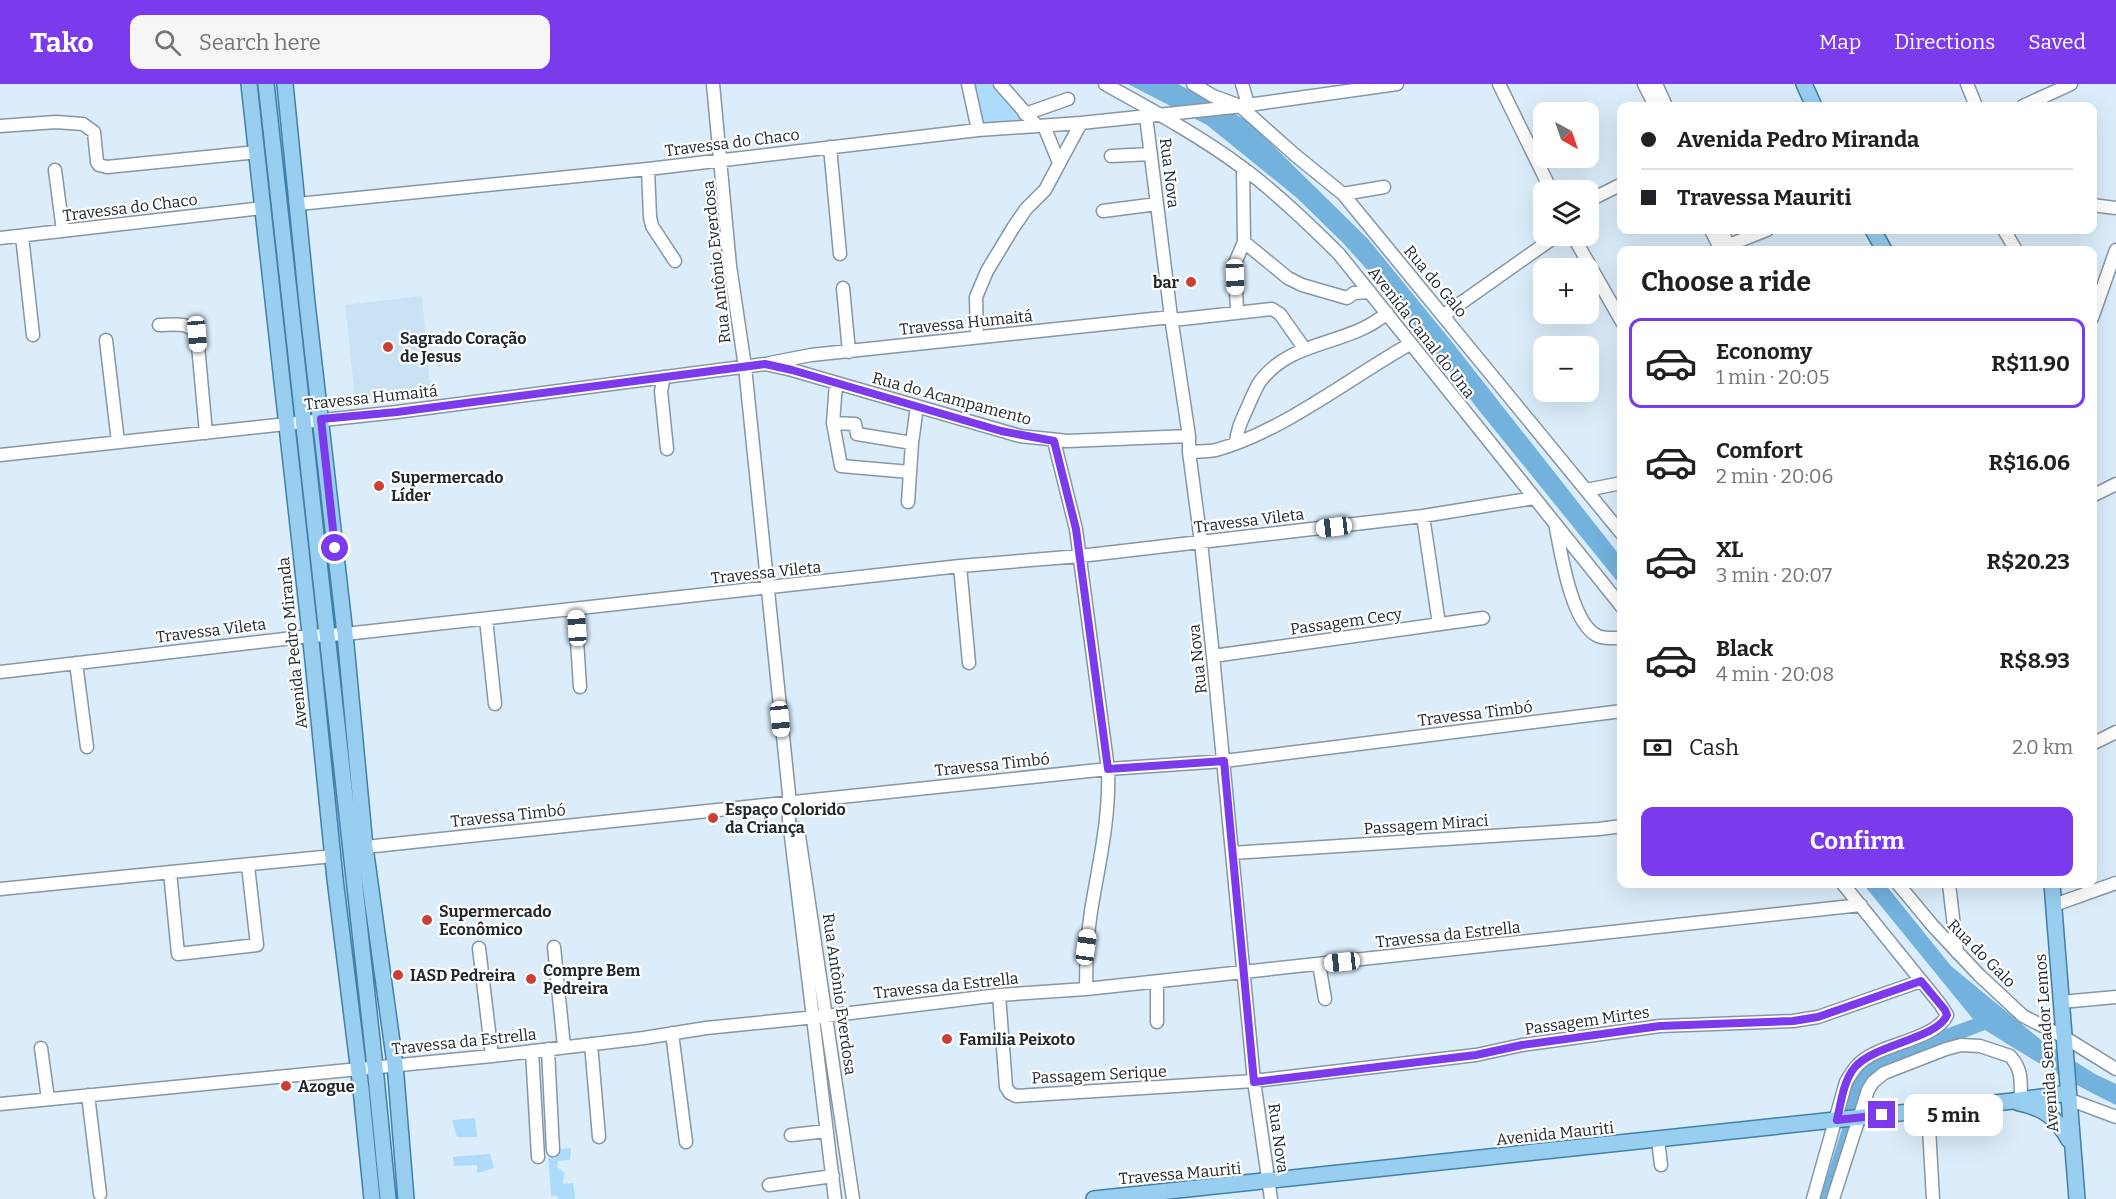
<!DOCTYPE html>
<meta charset="utf-8">
<style>
body{margin:0;font-family:Bitter,serif;background:#f6f6f6;color:#202124;height:100vh;display:flex;flex-direction:column;font-size:22px;white-space:nowrap}
*{box-sizing:border-box;margin:0}
p{font-size:20px;color:#757577}
.icon{flex:none;width:33px;height:33px;fill:none;stroke:currentColor;stroke-width:2;stroke-linecap:round;stroke-linejoin:round}
.map{position:relative;flex:1;overflow:hidden}
.drawer{position:absolute;left:1617px;top:162px;width:480px;height:642px;display:flex;flex-direction:column;background:#fff;border-radius:12px;box-shadow:0 6px 24px #0002}
.drawer>*{flex:none}
.top-card{position:absolute;left:1617px;top:18px;width:480px;height:132px;border-radius:12px;box-shadow:0 6px 24px #0002;display:grid;align-content:center;height:132px;padding:0 24px;background:#fff}
.needle{width:39px;rotate:140deg}
.fabs{position:absolute;left:1533px;top:18px;display:grid;gap:12px}
.fabs a{display:grid;place-items:center;width:66px;height:66px;border-radius:12px;background:#fff;box-shadow:0 6px 24px #0002;font-size:30px}
.end{position:absolute;width:27px;height:27px;margin:-14px;border:8px solid #7c3aed;background:#fff;box-shadow:0 0 0 3px #fff}
.from{border-radius:50%}
.bubble{position:absolute;height:42px;border-radius:12px;background:#fff;box-shadow:0 6px 24px #0002;font-size:20px;font-weight:700;line-height:42px;text-align:center}
.car{position:absolute;width:18px;height:36px;margin:-18px -9px;border-radius:8px;box-shadow:0 0 4px 2px #0007;background:linear-gradient(#fff 24%,#345 0 40%,#fff 0 76%,#345 0 86%,#fff 0)}
.top-card b{display:flex;align-items:center;gap:21px;height:57px;font-size:22px}
.top-card b+b{border-top:2px solid #e0e0e0}
.top-card i{width:15px;height:15px;background:#202124}
ul{padding:0;list-style:none}
li{display:flex;align-items:center;gap:18px;height:90px;margin:0 12px 9px;padding:0 12px;border:3px solid transparent;border-radius:12px}
li div{flex:1}
li b{display:block;font-size:22px}
li em{font-style:normal;font-weight:700}
li.current{border-color:#7c3aed}
li>.icon{width:54px;height:54px;stroke-width:1.5}
h2{padding:0 24px;font-size:27px;line-height:72px}
.pay{display:flex;align-items:center;gap:15px;height:66px;padding:0 24px;font-size:22px}
.pay p{margin-inline-start:auto}
.primary-button{display:flex;gap:12px;margin-top:auto;padding:12px 24px}
.primary-button a{flex:1;height:69px;border-radius:12px;background:#7c3aed;color:#fff;font-size:24px;font-weight:700;line-height:69px;text-align:center}
header{display:flex;align-items:center;gap:36px;box-sizing:border-box;height:84px;padding:0 30px;background:#7c3aed;color:#fff}
header strong{font-size:28px}
nav{display:flex;gap:33px;margin-inline-start:auto;font-size:21px}
.search{width:420px;height:54px;background:#f6f6f6;display:flex;align-items:center;gap:15px;box-sizing:border-box;padding:0 21px;border-radius:12px;color:#757577;font-size:22px}
.map>svg:first-child{display:block}
</style>
<header>
<strong>Tako</strong>
<div class="search"><svg class="icon" aria-label="search" viewBox="0 0 24 24"><circle cx="10" cy="10" r="6"/><path d="M15 15l6 6"/></svg>Search here</div>
<nav><a>Map</a><a>Directions</a><a>Saved</a></nav>
</header>
<div class="map">
<svg width="2116" height="1115" viewBox="0 0 2116 1115">
<rect width="100%" height="100%" fill="#dbedfb"/>
<path fill="#c9e2f4" d="M422,212L430,304L355,313L345,221Z"/>
<path fill="#acdbfb" d="M257,0H265L299,327L291,328L271,117Z
M272,0H281L316,325L305,326Z
M971,0H1000L1033,39L982,48Z
M321,361L341,542L330,545L309,362Z
M327,578L372,978L361,979L317,579Z
M475,1034L477,1053H457L452,1036Z
M571,1064L570,1076L558,1077L557,1083L564,1088L563,1100L573,1099L575,1115H558L557,1112H551L548,1067Z
M490,1070L494,1084L477,1089V1081L454,1082L453,1073Z"/>
<path fill="#73b2dc" d="M1128,0H1178L1248,37L1368,155L1452,258L1621,473V502L1477,324L1393,214L1343,159L1297,114L1207,41Z
M1863,800H1885L1951,882L2041,956L2095,990L2116,1000V1021C2070,999 2028,973 1985,946L1876,988L1828,1115H1820L1845,1035L1847,1014L1854,994L1865,979L1921,954L1973,935Z"/>
<g fill="none" stroke-linecap="round" stroke-linejoin="round">
<path stroke="#73b2dc" stroke-width="2" d="M1416,256L1422,251"/>
<g stroke="#8697a3" stroke-width="15">
<path id="minor" d="M713,0L730,182L745,283L789,710V736L835,1115
M968,0L978,46
M1000,0L1037,42
M1105,0C1152,26 1200,52 1243,84C1277,109 1309,140 1339,170L1622,523
M1193,0L1213,12L1240,22L1295,71L1343,110L1622,450
M1242,0L1248,20
M1499,0L1551,106
M1644,0L1655,22
M1656,0L1666,22
M1967,0L1976,22
M2023,22L2071,0
M1025,30L1068,15
M1146,32L1171,233L1189,352V368L1201,458L1213,572L1254,997L1271,1115
M0,42L56,38L83,40L94,48L97,78L99,81L107,83L257,68
M1044,42L1059,79
M830,63L840,170
M1111,72L1151,70
M648,85L650,133L652,142L675,177
M55,86L63,147
M1343,110L1384,103
M1588,117L1622,100
M298,120L648,85L978,46L1081,39L1234,23L1397,0
M2092,121L2116,124
M1103,127L1157,120
M1711,146L1721,166
M1721,146L1731,166
M2004,146L2016,166
M22,152L33,251
M1573,152L1622,238
M0,154L263,124
M1244,158L1288,194L1302,201L1347,214L1354,209L1370,208
M1716,166L1767,146
M843,204L849,268
M1237,228L1235,179L1244,158L1243,84
M1444,231L1556,152
M2092,234L2116,166
M1173,236L1272,225L1280,230L1304,264
M159,241C173,241 188,237 197,250L206,349
M977,252L976,213L987,187L1013,144L1026,125L1045,106L1081,39
M106,256L118,358
M770,279L811,271L1171,233
M664,293L661,307L667,365
M836,299L833,339L841,382L910,388
M833,339L855,340L857,350L912,359
M1054,357L1076,445L1108,685C1110,734 1099,779 1091,827C1087,853 1086,879 1086,905
M1236,359C1237,344 1243,334 1249,320C1252,313 1255,306 1259,299C1291,254 1348,263 1387,229
M1189,368C1198,367 1208,368 1216,366C1282,348 1351,293 1410,260
M0,371L397,328L765,280L792,286L1020,352L1068,357L1189,352
M1586,406L1622,399
M2092,412L2116,400
M908,418L912,359L917,322
M1423,432L1439,540
M1556,444C1561,470 1572,541 1598,552C1605,555 1614,554 1622,554
M960,482L969,579
M575,525L580,603
M486,535L495,620
M1213,572L1483,534
M76,579L87,663
M0,588L310,552L345,550L960,482L1080,472L1423,432L1534,414
M2092,660L2116,648
M798,745L853,1115
M365,763L1108,685L1224,677L1622,627
M1232,769L1599,745L1622,742
M170,788L178,870L257,861L248,782
M1898,800L1933,842L1979,891L2023,932L2064,953L2116,985
M1949,800L1957,868
M0,805L333,772
M2054,821L2116,799
M554,863L564,963
M479,864L492,972
M1319,880L1325,915
M1157,898V938
M999,911L1006,1003L1010,1009L1016,1012L1254,997L1476,971L1522,961L1660,942L1793,937L1818,933L1921,897
M2061,918L2116,913
M672,949L686,1058
M591,960L599,1053
M41,964L48,1015
M548,965L553,1066
M532,967L538,1073
M88,1011L100,1110
M2068,1015L2116,1033
M0,1020L492,972L644,954L706,944L826,932L999,911L1086,905L1861,821
M1928,1026L1933,1115
M791,1051L827,1047
M1658,1056L1661,1081
M769,1101L833,1092
M1813,1115L1846,998C1852,988 1857,979 1868,973C1887,960 1938,953 1947,931L1940,920L1843,800
M1833,1115L1868,1006L1873,998L1884,989L1946,965L1961,961L1980,962L2010,972C2024,987 2020,1000 2021,1019"/>
</g>
<g stroke="#4280a6" stroke-width="18">
<path id="major" d="M249,0L313,576L335,795L361,1005L372,1115
M266,0L375,983L388,1115
M285,0L307,219L345,550L365,763L395,980L406,1115
M1804,0L1814,22
M1873,146L1884,166
M2052,800L2077,1115
M2019,1019C2044,1024 2057,1034 2069,1056
M1094,1115C1401,1085 1707,1051 2013,1017L2068,1009"/>
</g>
<use href="#minor" stroke="#fff" stroke-width="12"/>
<use href="#major" stroke="#98cff1" stroke-width="15"/>
</g>
<g fill="none" stroke-linecap="round" stroke-linejoin="round">
<path stroke="#7c3aed" stroke-width="8" d="M335,464L321,335L397,328L765,280L792,286L1001,347L1054,357L1076,445L1108,685L1224,677L1254,998L1476,971L1522,961L1660,942L1793,937L1818,933L1921,897L1945,926L1947,931C1937,955 1875,960 1855,983C1843,997 1841,1019 1837,1036L1882,1031"/>
</g>
<g fill="#cc3f34" stroke="#fff" stroke-width="2">
<circle cx="1191" cy="198" r="6"/>
<circle cx="388" cy="263" r="6"/>
<circle cx="379" cy="402" r="6"/>
<circle cx="713" cy="734" r="6"/>
<circle cx="427" cy="836" r="6"/>
<circle cx="398" cy="891" r="6"/>
<circle cx="531" cy="895" r="6"/>
<circle cx="947" cy="955" r="6"/>
<circle cx="286" cy="1002" r="6"/>
</g>
<g text-anchor="middle" stroke-width="4.5" stroke-linejoin="round" paint-order="stroke">
<g font-size="16" fill="#21282d" stroke="#fff">
<text transform="translate(732 58) rotate(-7)" y="6">Travessa do Chaco</text>
<text transform="translate(1170 89) rotate(83)" y="6">Rua Nova</text>
<text transform="translate(130 123) rotate(-7)" y="6">Travessa do Chaco</text>
<text transform="translate(716 178) rotate(-96)" y="6">Rua Antônio Everdosa</text>
<text transform="translate(1436 197) rotate(50)" y="6">Rua do Galo</text>
<text transform="translate(966 238) rotate(-6)" y="6">Travessa Humaitá</text>
<text transform="translate(1422 248) rotate(52)" y="6">Avenida Canal do Una</text>
<text transform="translate(371 313) rotate(-6)" y="6">Travessa Humaitá</text>
<text transform="translate(952 314) rotate(15)" y="6">Rua do Acampamento</text>
<text transform="translate(1249 436) rotate(-7)" y="6">Travessa Vileta</text>
<text transform="translate(766 488) rotate(-6)" y="6">Travessa Vileta</text>
<text transform="translate(1346 537) rotate(-8)" y="6">Passagem Cecy</text>
<text transform="translate(211 546) rotate(-7)" y="6">Travessa Vileta</text>
<text transform="translate(292 559) rotate(-96)" y="6">Avenida Pedro Miranda</text>
<text transform="translate(1197 575) rotate(-96)" y="6">Rua Nova</text>
<text transform="translate(1475 629) rotate(-7)" y="6">Travessa Timbó</text>
<text transform="translate(992 680) rotate(-6)" y="6">Travessa Timbó</text>
<text transform="translate(508 731) rotate(-6)" y="6">Travessa Timbó</text>
<text transform="translate(1426 740) rotate(-4)" y="6">Passagem Miraci</text>
<text transform="translate(1448 850) rotate(-6)" y="6">Travessa da Estrella</text>
<text transform="translate(1982 869) rotate(45)" y="6">Rua do Galo</text>
<text transform="translate(946 901) rotate(-6)" y="6">Travessa da Estrella</text>
<text transform="translate(840 910) rotate(82)" y="6">Rua Antônio Everdosa</text>
<text transform="translate(1587 936) rotate(-8)" y="6">Passagem Mirtes</text>
<text transform="translate(464 957) rotate(-6)" y="6">Travessa da Estrella</text>
<text transform="translate(2046 959) rotate(-94)" y="6">Avenida Senador Lemos</text>
<text transform="translate(1099 990) rotate(-3)" y="6">Passagem Serique</text>
<text transform="translate(1555 1049) rotate(-6)" y="6">Avenida Mauriti</text>
<text transform="translate(1279 1054) rotate(82)" y="6">Rua Nova</text>
<text transform="translate(1180 1089) rotate(-5)" y="6">Travessa Mauriti</text>
</g>
<g font-size="16" font-weight="bold" fill="#21282d" stroke="#fff" text-anchor="start">
<text x="1179" y="204" text-anchor="end">bar</text>
<text x="400" y="260">Sagrado Coração<tspan x="400" dy="18">de Jesus</tspan></text>
<text x="391" y="399">Supermercado<tspan x="391" dy="18">Líder</tspan></text>
<text x="725" y="731">Espaço Colorido<tspan x="725" dy="18">da Criança</tspan></text>
<text x="439" y="833">Supermercado<tspan x="439" dy="18">Econômico</tspan></text>
<text x="543" y="892">Compre Bem<tspan x="543" dy="18">Pedreira</tspan></text>
<text x="410" y="897">IASD Pedreira</text>
<text x="959" y="961">Familia Peixoto</text>
<text x="298" y="1008">Azogue</text>
</g>
</g>
</svg>
<div class="fabs">
<a><svg class="needle" viewBox="-14 -14 28 28"><path d="M0-13l5 13h-10z" fill="#e53935"/><path d="M0 13l5-13h-10z" fill="#757577"/></svg></a>
<a><svg class="icon" aria-label="layers" viewBox="0 0 24 24"><path d="M12 4l9 5-9 5-9-5zM3 14l9 5 9-5"/></svg></a>
<a>+</a>
<a>−</a>
</div>
<i class="end from" style="left:335px;top:464px"></i>
<i class="end" style="left:1882px;top:1031px"></i>
<div class="bubble" style="left:1904px;top:1010px;width:99px">5 min</div>
<i class="car" style="left:1235px;top:193px;rotate:178deg"></i>
<i class="car" style="left:197px;top:250px;rotate:175deg"></i>
<i class="car" style="left:1334px;top:443px;rotate:263deg"></i>
<i class="car" style="left:577px;top:544px;rotate:356deg"></i>
<i class="car" style="left:780px;top:635px;rotate:174deg"></i>
<i class="car" style="left:1086px;top:863px;rotate:8deg"></i>
<i class="car" style="left:1342px;top:878px;rotate:264deg"></i>
<div class="top-card">
<b><i class="from"></i>Avenida Pedro Miranda</b>
<b><i></i>Travessa Mauriti</b>
</div>
<section class="drawer">
<h2>Choose a ride</h2>
<ul>
<li class="current"><svg class="icon" aria-label="car" viewBox="0 0 24 24"><path d="M5 17H2v-5l4-1 3-4h7l3 4 3 1v5h-3M9 17h6M6 11h13"/><circle cx="7" cy="17" r="2"/><circle cx="17" cy="17" r="2"/></svg><div><b>Economy</b><p>1 min · 20:05</p></div><em>R$11.90</em></li>
<li><svg class="icon" aria-label="car" viewBox="0 0 24 24"><path d="M5 17H2v-5l4-1 3-4h7l3 4 3 1v5h-3M9 17h6M6 11h13"/><circle cx="7" cy="17" r="2"/><circle cx="17" cy="17" r="2"/></svg><div><b>Comfort</b><p>2 min · 20:06</p></div><em>R$16.06</em></li>
<li><svg class="icon" aria-label="car" viewBox="0 0 24 24"><path d="M5 17H2v-5l4-1 3-4h7l3 4 3 1v5h-3M9 17h6M6 11h13"/><circle cx="7" cy="17" r="2"/><circle cx="17" cy="17" r="2"/></svg><div><b>XL</b><p>3 min · 20:07</p></div><em>R$20.23</em></li>
<li><svg class="icon" aria-label="car" viewBox="0 0 24 24"><path d="M5 17H2v-5l4-1 3-4h7l3 4 3 1v5h-3M9 17h6M6 11h13"/><circle cx="7" cy="17" r="2"/><circle cx="17" cy="17" r="2"/></svg><div><b>Black</b><p>4 min · 20:08</p></div><em>R$8.93</em></li>
</ul>
<div class="pay"><svg class="icon" aria-label="cash" viewBox="0 0 24 24"><path d="M3 7h18v10H3z"/><circle cx="12" cy="12" r="2"/></svg>Cash<p>2.0 km</p></div>
<div class="primary-button"><a>Confirm</a></div>
</section>
</div>
